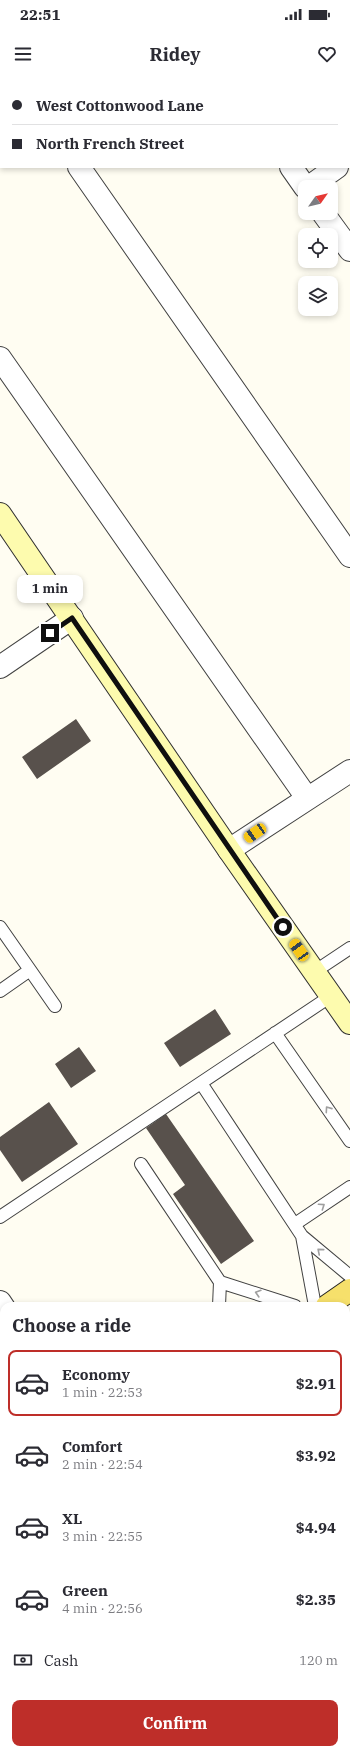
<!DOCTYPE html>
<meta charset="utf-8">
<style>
body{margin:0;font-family:"IBM Plex Serif",serif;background:#f7f7f7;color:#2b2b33;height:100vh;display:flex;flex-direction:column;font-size:15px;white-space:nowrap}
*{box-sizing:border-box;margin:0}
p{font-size:13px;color:#7c7c81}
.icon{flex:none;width:22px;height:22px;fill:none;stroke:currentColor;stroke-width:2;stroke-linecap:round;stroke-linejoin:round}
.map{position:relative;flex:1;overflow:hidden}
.details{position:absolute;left:0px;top:1222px;width:350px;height:452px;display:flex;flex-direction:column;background:#fff;border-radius:12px 12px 0 0;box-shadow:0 2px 6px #0003}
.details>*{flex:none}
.top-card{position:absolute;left:0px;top:0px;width:350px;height:88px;box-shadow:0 2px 6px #0003;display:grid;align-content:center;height:88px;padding:0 12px;background:#fff}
.needle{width:26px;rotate:56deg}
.buttons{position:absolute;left:298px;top:100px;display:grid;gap:8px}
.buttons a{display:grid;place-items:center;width:40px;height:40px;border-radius:8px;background:#fff;box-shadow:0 2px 6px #0003;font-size:20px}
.end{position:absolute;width:18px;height:18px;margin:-9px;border:5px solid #0f0f0f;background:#fff;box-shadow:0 0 0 2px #fff}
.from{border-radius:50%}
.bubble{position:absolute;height:28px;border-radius:8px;background:#fff;box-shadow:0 2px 6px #0003;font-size:13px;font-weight:700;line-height:28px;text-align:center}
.car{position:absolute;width:12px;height:24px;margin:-12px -6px;border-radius:5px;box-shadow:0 0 3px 1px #0007;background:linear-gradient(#f5c518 24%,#345 0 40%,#f5c518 0 76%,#345 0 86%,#f5c518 0)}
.top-card b{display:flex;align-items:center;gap:14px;height:38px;font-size:15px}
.top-card b+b{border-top:1px solid #e1e1e2}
.top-card i{width:10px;height:10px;background:#2b2b33}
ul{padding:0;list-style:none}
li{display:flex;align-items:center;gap:12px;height:66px;margin:0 8px 6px;padding:0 4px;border:2px solid transparent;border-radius:8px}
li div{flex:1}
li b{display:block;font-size:15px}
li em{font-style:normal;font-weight:700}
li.current{border-color:#be2e29}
li>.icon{width:36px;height:36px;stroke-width:1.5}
h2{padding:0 12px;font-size:18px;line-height:48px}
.pay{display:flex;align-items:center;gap:10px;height:44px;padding:0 12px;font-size:15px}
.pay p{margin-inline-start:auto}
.cta{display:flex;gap:8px;margin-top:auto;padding:8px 12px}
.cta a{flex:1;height:46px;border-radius:8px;background:#be2e29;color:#fff;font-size:16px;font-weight:700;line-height:46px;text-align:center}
.status{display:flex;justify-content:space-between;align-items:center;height:28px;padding:0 20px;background:#fff;direction:ltr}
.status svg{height:11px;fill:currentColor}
header{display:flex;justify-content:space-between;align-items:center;height:52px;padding:0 12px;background:#fff;font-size:18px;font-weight:700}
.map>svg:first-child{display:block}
</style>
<div class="status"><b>22:51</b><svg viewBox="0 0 49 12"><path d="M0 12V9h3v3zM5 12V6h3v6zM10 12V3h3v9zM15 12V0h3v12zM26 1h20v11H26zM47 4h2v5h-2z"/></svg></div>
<header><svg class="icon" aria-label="menu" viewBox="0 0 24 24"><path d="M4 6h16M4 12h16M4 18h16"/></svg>Ridey<svg class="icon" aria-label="heart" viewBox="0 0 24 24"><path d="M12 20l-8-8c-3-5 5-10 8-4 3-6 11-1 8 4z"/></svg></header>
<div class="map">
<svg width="350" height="1674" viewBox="0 0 350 1674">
<rect width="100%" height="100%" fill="#fffdf2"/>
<path fill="#58514c" d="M76,639L91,661L37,699L22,677Z
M215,929L231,954L180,987L164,963Z
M79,967L96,991L71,1008L55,984Z
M49,1022L78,1064L22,1102L0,1070V1057Z
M166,1034L254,1161L221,1184L173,1114L185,1105L146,1048Z
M0,1596L4,1602V1670H50L53,1674H0Z"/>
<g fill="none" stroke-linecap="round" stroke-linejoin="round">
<g stroke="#424242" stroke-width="14">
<path id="lane" d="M0,847L30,890L0,911
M30,890L55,926
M314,892L350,868
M275,953L350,1061
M201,1003L302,1156
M141,1084L220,1202L219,1226
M0,1137L331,916
M295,1144L350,1107
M220,1202L295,1226
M315,1226L302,1156L350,1196
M0,1545L4,1551
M83,1670L86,1674"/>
</g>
<g stroke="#424242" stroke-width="24">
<path id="street" d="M19,0V1
M230,0L231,1
M79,87L350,476
M291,87L305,107
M309,107L337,87
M323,133L350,170
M0,278L307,718
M0,587L72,538
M229,770L350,691
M0,1222L4,1228"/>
</g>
<g stroke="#313131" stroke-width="24">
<path id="secondary" d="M0,434L229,770L350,943"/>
</g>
<g stroke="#202020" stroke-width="24">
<path id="primary" d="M327,1226L350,1210
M0,1450L4,1448"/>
</g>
<use href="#lane" stroke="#fff" stroke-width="12"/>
<use href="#street" stroke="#fff" stroke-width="22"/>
<use href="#secondary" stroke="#fdfbae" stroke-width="22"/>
<use href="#primary" stroke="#f6e06b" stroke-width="22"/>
</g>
<defs><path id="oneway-chevron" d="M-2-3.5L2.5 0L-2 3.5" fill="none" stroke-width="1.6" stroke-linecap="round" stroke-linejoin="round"/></defs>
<g stroke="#9f9f9f">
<use href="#oneway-chevron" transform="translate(328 1029) rotate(-125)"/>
<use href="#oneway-chevron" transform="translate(322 1126) rotate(-34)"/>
<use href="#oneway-chevron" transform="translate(320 1171) rotate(-140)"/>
<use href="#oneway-chevron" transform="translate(258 1213) rotate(-163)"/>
</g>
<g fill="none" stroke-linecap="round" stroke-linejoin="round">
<path stroke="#0f0f0f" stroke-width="5" d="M50,553L72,538L283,847"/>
</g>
</svg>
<div class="buttons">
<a><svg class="needle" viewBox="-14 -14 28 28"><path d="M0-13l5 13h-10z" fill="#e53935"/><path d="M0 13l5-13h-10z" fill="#7c7c81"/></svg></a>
<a><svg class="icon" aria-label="locate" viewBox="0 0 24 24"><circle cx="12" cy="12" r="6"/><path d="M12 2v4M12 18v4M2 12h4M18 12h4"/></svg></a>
<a><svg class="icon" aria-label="layers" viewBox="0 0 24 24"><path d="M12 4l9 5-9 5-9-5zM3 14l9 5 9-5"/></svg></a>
</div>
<i class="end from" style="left:283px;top:847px"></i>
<i class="end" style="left:50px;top:553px"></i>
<div class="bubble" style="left:17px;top:495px;width:66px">1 min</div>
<i class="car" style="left:255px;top:753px;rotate:236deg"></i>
<i class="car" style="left:299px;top:870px;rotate:325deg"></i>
<div class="top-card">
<b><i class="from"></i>West Cottonwood Lane</b>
<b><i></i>North French Street</b>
</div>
<section class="details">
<h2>Choose a ride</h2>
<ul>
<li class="current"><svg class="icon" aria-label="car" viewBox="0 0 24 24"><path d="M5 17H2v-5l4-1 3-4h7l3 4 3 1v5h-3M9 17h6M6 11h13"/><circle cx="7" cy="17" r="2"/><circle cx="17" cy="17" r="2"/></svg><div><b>Economy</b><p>1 min · 22:53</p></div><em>$2.91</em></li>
<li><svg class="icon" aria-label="car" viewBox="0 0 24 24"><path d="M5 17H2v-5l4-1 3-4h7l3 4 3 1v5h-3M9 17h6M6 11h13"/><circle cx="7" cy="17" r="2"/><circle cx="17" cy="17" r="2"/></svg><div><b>Comfort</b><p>2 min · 22:54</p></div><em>$3.92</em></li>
<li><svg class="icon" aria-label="car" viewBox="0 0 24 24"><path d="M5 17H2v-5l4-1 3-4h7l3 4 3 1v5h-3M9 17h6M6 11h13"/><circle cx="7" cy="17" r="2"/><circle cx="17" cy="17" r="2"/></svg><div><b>XL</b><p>3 min · 22:55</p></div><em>$4.94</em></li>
<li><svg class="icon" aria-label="car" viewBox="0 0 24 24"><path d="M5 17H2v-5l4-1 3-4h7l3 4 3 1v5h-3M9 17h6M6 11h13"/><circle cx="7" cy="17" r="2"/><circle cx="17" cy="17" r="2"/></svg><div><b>Green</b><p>4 min · 22:56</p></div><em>$2.35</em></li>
</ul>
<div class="pay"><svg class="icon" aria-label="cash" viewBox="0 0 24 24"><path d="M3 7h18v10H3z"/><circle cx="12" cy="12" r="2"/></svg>Cash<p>120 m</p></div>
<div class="cta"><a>Confirm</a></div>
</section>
</div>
